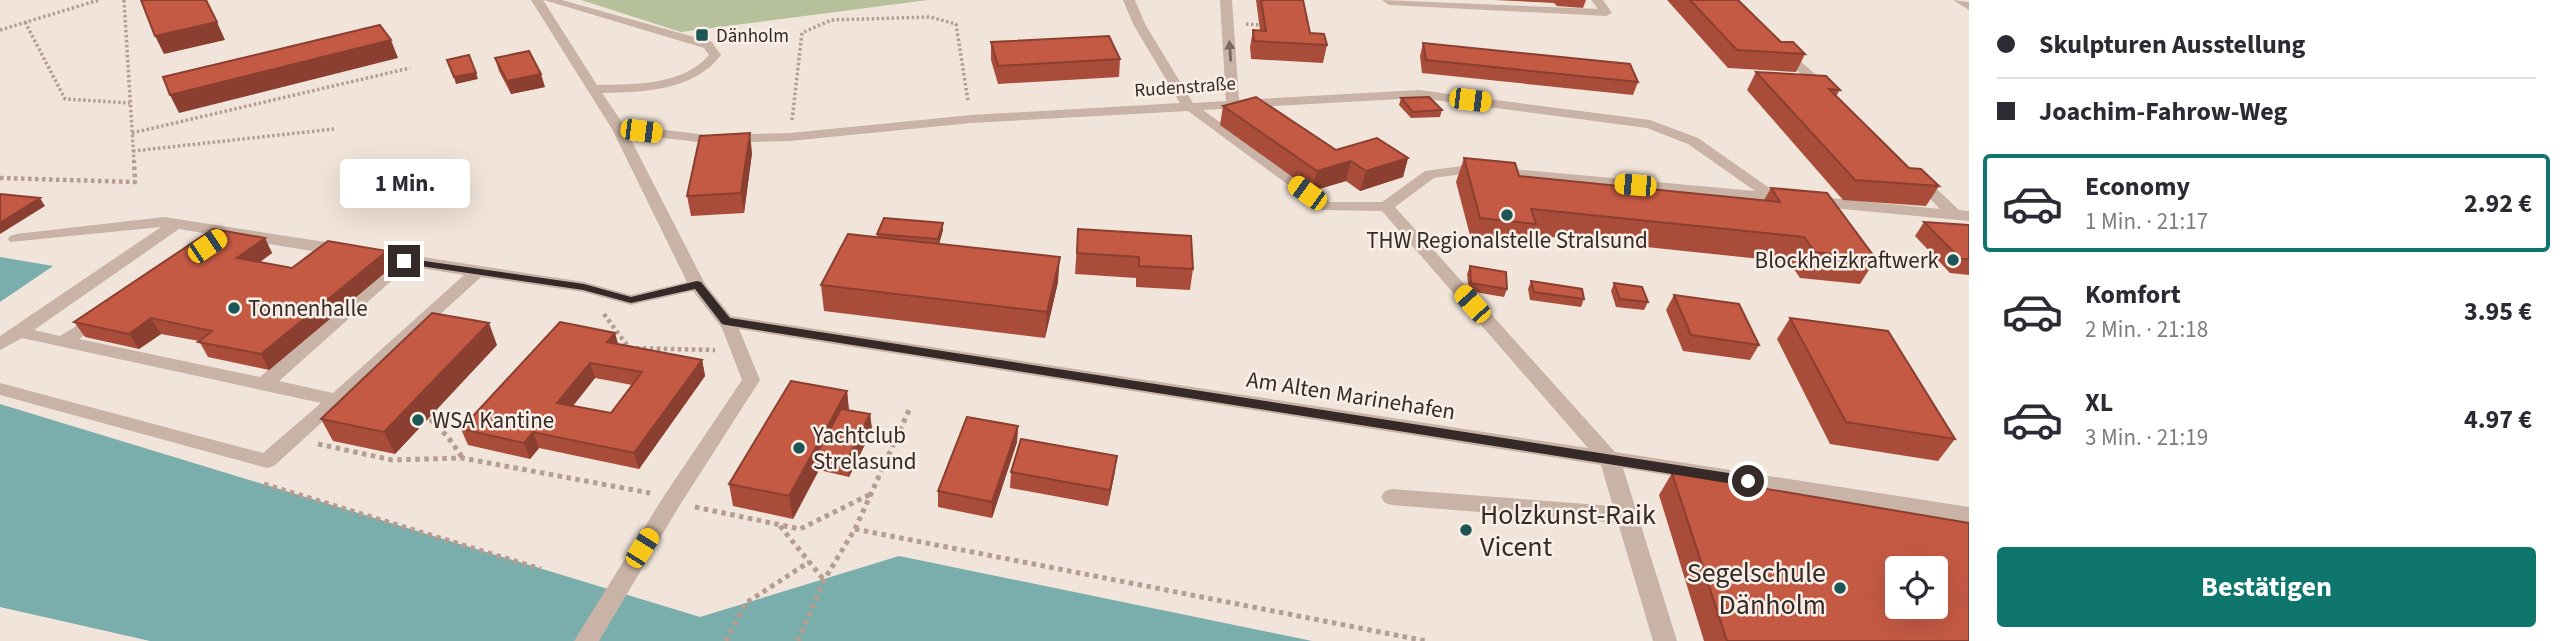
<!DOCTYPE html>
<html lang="de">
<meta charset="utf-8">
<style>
body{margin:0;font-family:"Source Sans 3",sans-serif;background:#f2f2f3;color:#2b2b33;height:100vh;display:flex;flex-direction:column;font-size:26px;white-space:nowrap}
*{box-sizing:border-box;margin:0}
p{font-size:23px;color:#7c7c81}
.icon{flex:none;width:38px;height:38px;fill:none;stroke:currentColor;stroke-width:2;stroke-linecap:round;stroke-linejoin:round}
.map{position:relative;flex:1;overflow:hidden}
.drawer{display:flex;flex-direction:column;background:#fff;width:595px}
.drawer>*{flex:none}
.hud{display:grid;align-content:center;height:154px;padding:0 28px;background:#fff}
.fabs{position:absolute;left:1885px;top:556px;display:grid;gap:14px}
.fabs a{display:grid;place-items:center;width:63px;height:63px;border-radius:7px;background:#fff;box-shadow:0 7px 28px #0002;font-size:35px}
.end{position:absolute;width:32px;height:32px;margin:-16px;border:9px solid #352a27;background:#fff;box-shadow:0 0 0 4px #fff}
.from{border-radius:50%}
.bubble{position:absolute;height:49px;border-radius:7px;background:#fff;box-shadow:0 7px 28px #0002;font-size:23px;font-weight:700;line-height:49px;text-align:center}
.car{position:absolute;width:21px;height:42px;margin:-21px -10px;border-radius:9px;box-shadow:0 0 5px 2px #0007;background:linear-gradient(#f5c518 24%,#345 0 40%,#f5c518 0 76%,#345 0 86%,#f5c518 0)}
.hud b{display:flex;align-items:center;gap:24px;height:66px;font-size:26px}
.hud b+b{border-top:2px solid #e1e1e2}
.hud i{width:18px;height:18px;background:#2b2b33}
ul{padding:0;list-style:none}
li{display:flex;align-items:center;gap:21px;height:98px;margin:0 14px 10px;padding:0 14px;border:4px solid transparent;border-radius:7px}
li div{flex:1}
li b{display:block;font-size:26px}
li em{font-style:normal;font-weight:700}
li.on{border-color:#0f766e}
li>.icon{width:63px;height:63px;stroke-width:1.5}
.cta{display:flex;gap:14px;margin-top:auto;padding:14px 28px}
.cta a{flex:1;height:80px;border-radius:7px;background:#0f766e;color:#fff;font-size:28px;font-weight:700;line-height:80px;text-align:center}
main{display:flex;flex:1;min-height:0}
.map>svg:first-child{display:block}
</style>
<main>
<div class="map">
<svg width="1969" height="641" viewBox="0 0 1969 641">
<rect width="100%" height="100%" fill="#f1e4da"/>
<path fill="#b6c09a" d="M581,0H928L681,32Z"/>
<path fill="#79aeac" d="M0,257L53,266L0,302Z
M0,404L700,617L899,556L1312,641H150L0,607Z"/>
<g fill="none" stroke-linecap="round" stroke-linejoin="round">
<path stroke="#b59d90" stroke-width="3.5" stroke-dasharray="2.5 2.5" stroke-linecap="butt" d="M124,0L134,162
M25,22L65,99L130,103
M1246,24L1259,25
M0,30L99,0
M792,120L802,33L831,20L930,17L956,24L968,101
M132,133L410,68
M133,151L334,129"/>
<path stroke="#b59d90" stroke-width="4.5" stroke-dasharray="3.5 3.5" stroke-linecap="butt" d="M0,178L135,182L134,161
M604,314L629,348L715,350"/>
<path stroke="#b59d90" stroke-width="5" stroke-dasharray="4.5 4.5" stroke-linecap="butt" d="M430,419L448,437L462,457
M318,444L392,460L462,458L650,493
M264,484L541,569
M695,507L800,529L871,494
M780,526L824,580
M855,529L910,408
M726,641L746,603L809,562
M798,641L824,580L855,529L1426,641"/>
<path fill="#c9b3a6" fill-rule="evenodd" d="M531,0H543L597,85C635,84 682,86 709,55L704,48L544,0H562L712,42L721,55C694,91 644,92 602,93L624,125L707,135L790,133L971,115L1180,103L1133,24L1123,0H1135L1145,24L1193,103L1226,101L1220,0H1232L1239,100L1419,90L1650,120L1698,138L1782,197L1773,202L1469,173L1434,178L1395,207L1615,452L1969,507V523L1623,468L1677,641H1653L1618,523L1392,505L1385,503L1381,497L1385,491L1392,489L1613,506L1601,465L739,329L760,380L678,508L599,641H574L664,496L742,380L722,328L693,291L631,305L583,292L481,277L274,466L267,468L0,395V383L263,453L321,403L22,338L0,350V336L161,227L10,242L8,239L10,236L16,234L164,217L584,282L631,295L687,282L612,129ZM1419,98L1647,128L1688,144L1755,191L1469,165L1425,171L1382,202H1330L1203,110ZM1188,111L1322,210L1382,211L1588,448L731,316L705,284L628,134L707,143L790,141L971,123ZM179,229L391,264L260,377L79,339L105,321L108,317L105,313L99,312L60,336L34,330ZM408,266L464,275L333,393L279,381Z
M1382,0L1598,9L1591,0H1603L1612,13L1606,16L1389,5Z
M1953,0L1969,2V10Z
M1783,46L1831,88V94H1821L1779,53V47Z
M1917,174L1922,175L1959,210L1969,211V221L1811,206L1803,201L1811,196L1940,209L1910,178Z"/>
</g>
<path fill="#a94d3a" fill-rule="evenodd" d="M1256,0H1303L1310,33L1327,45L1323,63L1251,59L1250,47L1253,30H1260Z
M1495,0H1586L1583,8L1557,6L1554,3Z
M1667,0H1738L1781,42L1805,54L1796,72L1728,68Z
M991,42L1120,59L1119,77L998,84L991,60Z
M1423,43L1638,82L1633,95L1422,73L1420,56Z
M495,58L545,87L511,94L499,71Z
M1756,72L1840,90L1836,96L1909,168L1939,186L1926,206L1843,200L1747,90Z
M1401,98L1442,110L1440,117L1411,118L1399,105Z
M1223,106L1336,150L1408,158L1403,177L1360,191L1346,181L1312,191L1220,125Z
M752,153L744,213L691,216L687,196Z
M1464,158L1519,176L1764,200L1771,188L1876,259L1860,284L1800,278L1789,262L1532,235L1527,249L1472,243L1456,182Z
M1924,222L1969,225V275L1950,273L1915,236Z
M943,223V230L939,244L1058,282L1045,338L824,311L821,285L878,237L877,234Z
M1078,229L1193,269L1190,290L1136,287V278L1075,274Z
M265,238L272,253L260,262L292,268L387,251L393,266L269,370L208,357L199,341L161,334L139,349L85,337L74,322Z
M1470,266L1507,289L1504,297L1469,291L1467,274Z
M1531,281L1584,299L1581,307L1530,300L1528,289Z
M1614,283L1648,302L1644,310L1616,307L1611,291Z
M1674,295L1759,345L1750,360L1683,351L1666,310Z
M1790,318L1955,439L1938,461L1830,444L1777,339Z
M615,333L618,344L702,360L705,376L639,469L539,448L530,459L468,445L461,429ZM595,378L632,385L611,413L573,406Z
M497,345L395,454L333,441L321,419Z
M847,391L849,410L870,414L872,430L849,477L819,470L793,519L733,506L729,484Z
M1018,426L1017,442L992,518L938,507V491Z
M1115,471L1108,506L1010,488L1011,472Z
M1672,473L1969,641H1704L1659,495Z"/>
<path fill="#8a3f30" d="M217,22L225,40L164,54L155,36Z
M391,40L398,58L179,113L170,95Z
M476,73L478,79L456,84L454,77Z
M541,74L545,87L511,94L507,81Z
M750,133L752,153L744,213L741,193Z
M1408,158L1403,177L1360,191L1366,171Z
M1351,161L1346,181L1312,191L1317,171Z
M40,198L45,206L0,234V223Z
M943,223V230L938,247V239Z
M265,238L272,253L245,273L237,258Z
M387,251L393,266L269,370L261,354Z
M1060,257L1058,282L1045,338L1047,312Z
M151,318L161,334L139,349L129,334Z
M489,323L497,345L395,454L384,432Z
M615,333L619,348L607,342Z
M702,360L705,376L639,469L634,453Z
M590,363L595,378L563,418L557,403Z
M847,391L849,413L816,455L819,470L793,519L789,496Z
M870,414L872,430L849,477L847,461Z
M1018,426L1017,442L992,518V502Z
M533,432L539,448L530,459L524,443Z
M1117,456L1115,471L1108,506L1110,490Z"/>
<path fill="#c55a44" stroke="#8a3f30" stroke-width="2" fill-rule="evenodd" d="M141,0H206L217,22L155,36Z
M1261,0H1303L1310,33L1324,34L1327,45L1254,41L1253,30L1266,31Z
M1690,0H1738L1781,42H1793L1805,54L1737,50Z
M380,25L391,40L170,95L163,77Z
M1109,36L1120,59L998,66L991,42Z
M1423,43L1630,64L1638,82L1426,60Z
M529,51L541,74L507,81L495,58Z
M469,55L476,73L454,77L447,60Z
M1756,72L1826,76L1840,90L1829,89L1909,168L1921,169L1939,186L1855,180Z
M1256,97L1336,150L1377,138L1408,158L1366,171L1351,161L1317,171L1223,106Z
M1429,97L1442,110L1413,112L1401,98Z
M750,133L741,193L687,196L700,136Z
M1464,158L1515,163L1519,176L1780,202L1771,188L1827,193L1876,259L1815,252L1804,237L1531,209L1536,224L1480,218Z
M0,194L40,198L0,223Z
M884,218L943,223L938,239L877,234Z
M1924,222L1969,225V259H1961Z
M213,229L265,238L237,258L292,268L328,241L387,251L261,354L198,342L212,331L151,318L129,334L74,322Z
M1078,229L1191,236L1193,269L1139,266V257L1077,253Z
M848,234L1060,257L1047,312L821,285Z
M1470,266L1506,272L1507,289L1471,283Z
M1531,281L1582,289L1584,299L1534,292Z
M1614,283L1642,287L1648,302L1620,299Z
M1674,295L1739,304L1759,345L1691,335Z
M432,313L489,323L384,432L321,419Z
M1790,318L1888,331L1955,439L1846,422Z
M560,322L615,333L607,342L702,360L634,453L533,432L524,443L461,429ZM590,363L642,372L611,413L557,403Z
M791,381L847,391L789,496L729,484Z
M841,409L870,414L847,461L816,455Z
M967,417L1018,426L992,502L938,491Z
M1021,439L1117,456L1110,490L1011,472Z
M1672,473L1969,523V641H1727ZM1897,569H1936V607H1897Z"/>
<defs><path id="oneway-solid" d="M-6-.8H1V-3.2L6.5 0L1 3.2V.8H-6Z" transform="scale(1.75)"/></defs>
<use fill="#786860" href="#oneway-solid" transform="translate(1230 51) rotate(-94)"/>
<path fill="#352a27" d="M404,258L584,284L631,297L697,281L701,282L730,318L1748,476L1755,481L1748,486L726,325L722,324L695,289L631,303L583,290L400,263V259Z"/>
<g fill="#1d5656" stroke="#f9efe6" stroke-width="2.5">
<rect x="695" y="28" width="14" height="14" rx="3.5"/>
<circle cx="1507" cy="215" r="7"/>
<circle cx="1953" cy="260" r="7"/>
<circle cx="234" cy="308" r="7"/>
<circle cx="418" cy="420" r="7"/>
<circle cx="799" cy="448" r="7"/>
<circle cx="1466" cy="530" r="7"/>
<circle cx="1840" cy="588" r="7"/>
</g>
<g text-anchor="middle" stroke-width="5" stroke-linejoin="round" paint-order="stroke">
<g font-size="19" fill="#352a27" stroke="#f9efe6" text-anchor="start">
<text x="716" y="42">Dänholm</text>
</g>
<g font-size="19" fill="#352a27" stroke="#f9efe6">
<text transform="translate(1185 86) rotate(-4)" y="7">Rudenstraße</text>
</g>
<g font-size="23" fill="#352a27" stroke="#f9efe6" text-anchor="start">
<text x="1507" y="248" text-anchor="middle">THW Regionalstelle Stralsund</text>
<text x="1939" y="268" text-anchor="end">Blockheizkraftwerk</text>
<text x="248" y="316">Tonnenhalle</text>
<text x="432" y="428">WSA Kantine</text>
<text x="813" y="443">Yachtclub<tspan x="813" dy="26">Strelasund</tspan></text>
</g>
<g font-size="23" fill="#352a27" stroke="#f9efe6">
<text transform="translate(1351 395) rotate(9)" y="8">Am Alten Marinehafen</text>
</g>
<g font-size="28" fill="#352a27" stroke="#f9efe6" text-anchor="start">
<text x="1480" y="524">Holzkunst-Raik<tspan x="1480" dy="32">Vicent</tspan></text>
<text x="1826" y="582" text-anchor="end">Segelschule<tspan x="1826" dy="32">Dänholm</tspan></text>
</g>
</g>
</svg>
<div class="fabs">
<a><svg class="icon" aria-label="locate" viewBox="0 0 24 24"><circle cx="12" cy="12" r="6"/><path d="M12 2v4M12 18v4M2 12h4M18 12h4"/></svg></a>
</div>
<i class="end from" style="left:1748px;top:481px"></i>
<i class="end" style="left:404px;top:261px"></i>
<div class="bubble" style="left:340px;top:159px;width:130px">1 Min.</div>
<i class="car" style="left:1470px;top:100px;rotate:97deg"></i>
<i class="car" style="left:641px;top:131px;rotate:97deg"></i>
<i class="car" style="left:1635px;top:185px;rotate:275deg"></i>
<i class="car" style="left:1307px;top:193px;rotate:306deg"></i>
<i class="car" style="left:207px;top:246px;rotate:56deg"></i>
<i class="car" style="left:1472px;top:304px;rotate:318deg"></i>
<i class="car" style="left:642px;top:548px;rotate:32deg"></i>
</div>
<section class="drawer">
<div class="hud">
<b><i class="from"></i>Skulpturen Ausstellung</b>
<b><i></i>Joachim-Fahrow-Weg</b>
</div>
<ul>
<li class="on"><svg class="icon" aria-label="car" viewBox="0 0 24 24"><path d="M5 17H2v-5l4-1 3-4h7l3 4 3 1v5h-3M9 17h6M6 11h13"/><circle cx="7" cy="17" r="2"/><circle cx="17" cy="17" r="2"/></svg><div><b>Economy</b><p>1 Min. · 21:17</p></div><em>2.92 €</em></li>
<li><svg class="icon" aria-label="car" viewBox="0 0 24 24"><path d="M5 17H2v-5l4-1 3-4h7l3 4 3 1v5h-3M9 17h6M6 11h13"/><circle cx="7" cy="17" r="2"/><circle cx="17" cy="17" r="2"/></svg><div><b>Komfort</b><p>2 Min. · 21:18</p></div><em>3.95 €</em></li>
<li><svg class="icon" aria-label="car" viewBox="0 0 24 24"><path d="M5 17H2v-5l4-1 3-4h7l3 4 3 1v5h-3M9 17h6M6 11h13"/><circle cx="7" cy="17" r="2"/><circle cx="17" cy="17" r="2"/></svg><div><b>XL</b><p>3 Min. · 21:19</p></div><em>4.97 €</em></li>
</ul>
<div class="cta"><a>Bestätigen</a></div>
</section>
</main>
